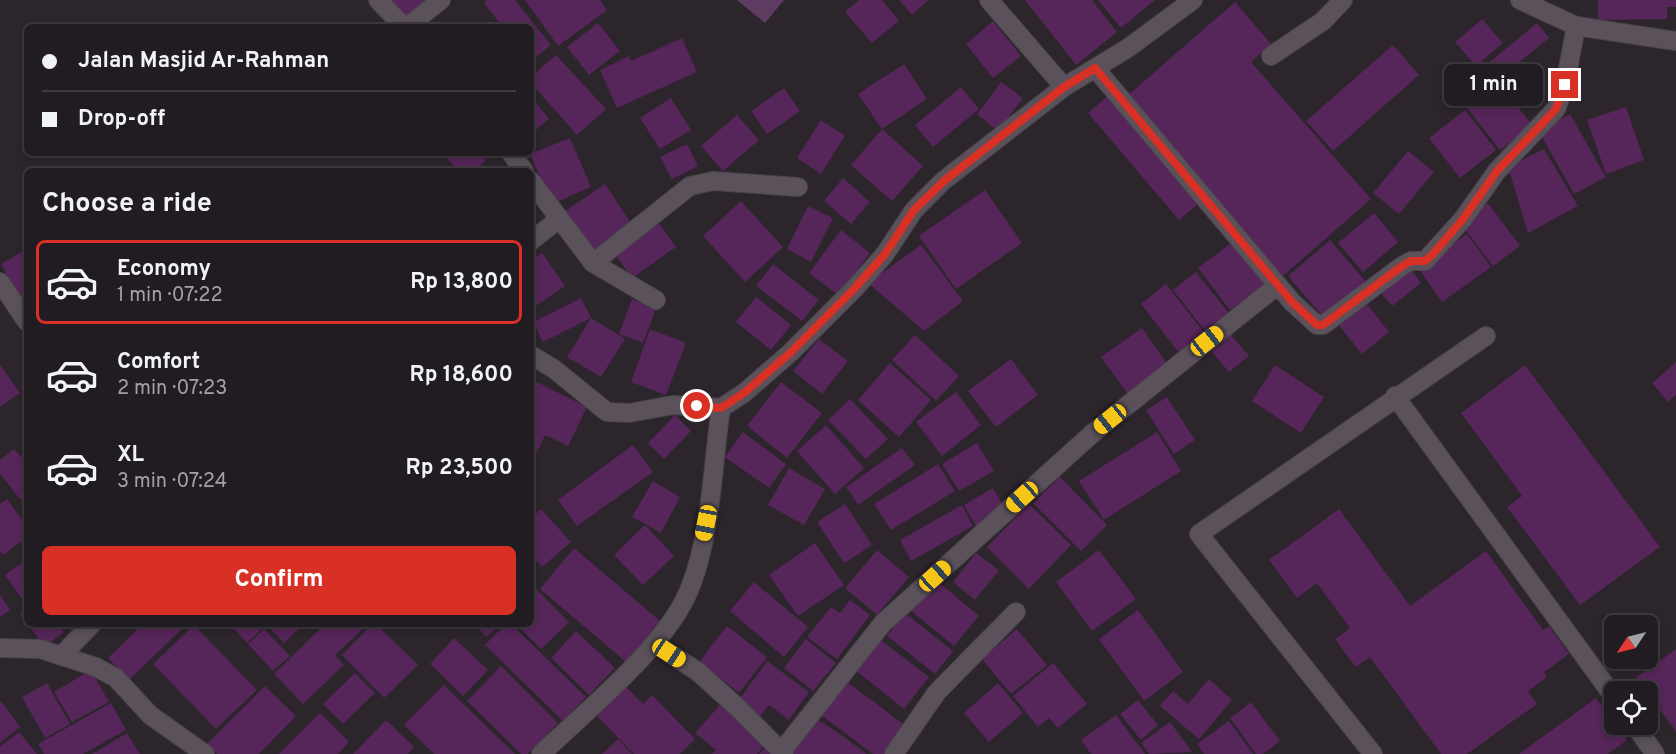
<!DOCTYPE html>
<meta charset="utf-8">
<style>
body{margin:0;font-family:Overpass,sans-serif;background:#2d292e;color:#f1f3f6;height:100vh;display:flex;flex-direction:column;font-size:22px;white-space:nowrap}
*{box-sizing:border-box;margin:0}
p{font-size:20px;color:#a2a1a5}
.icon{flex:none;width:33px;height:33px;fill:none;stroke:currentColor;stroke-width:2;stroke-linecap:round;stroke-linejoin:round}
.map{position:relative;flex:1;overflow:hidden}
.side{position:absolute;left:24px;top:168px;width:510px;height:459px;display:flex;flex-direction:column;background:#211c21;border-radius:9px;box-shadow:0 3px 9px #0003,0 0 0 2px #3e3a3f}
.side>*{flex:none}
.guide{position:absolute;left:24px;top:24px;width:510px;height:132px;border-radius:9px;box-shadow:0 3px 9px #0003,0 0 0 2px #3e3a3f;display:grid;align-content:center;height:132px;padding:0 18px;background:#211c21}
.needle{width:39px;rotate:235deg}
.controls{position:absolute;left:1604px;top:615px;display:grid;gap:12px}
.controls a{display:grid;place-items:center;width:54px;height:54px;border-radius:9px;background:#211c21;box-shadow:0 3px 9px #0003,0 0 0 2px #3e3a3f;font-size:30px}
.end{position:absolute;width:27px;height:27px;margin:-14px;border:8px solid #d93025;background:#fff;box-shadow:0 0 0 3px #fff}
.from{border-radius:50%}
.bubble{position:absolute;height:42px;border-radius:9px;background:#211c21;box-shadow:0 3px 9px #0003,0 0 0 2px #3e3a3f;font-size:20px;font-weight:700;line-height:42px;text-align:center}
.car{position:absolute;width:18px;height:36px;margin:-18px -9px;border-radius:8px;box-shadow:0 0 4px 2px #0007;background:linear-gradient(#f5c518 24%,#345 0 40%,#f5c518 0 76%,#345 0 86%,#f5c518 0)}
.guide b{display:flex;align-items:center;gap:21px;height:57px;font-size:22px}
.guide b+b{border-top:2px solid #3e3a3f}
.guide i{width:15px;height:15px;background:#f1f3f6}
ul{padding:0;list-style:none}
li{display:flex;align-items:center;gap:18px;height:84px;margin:0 12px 9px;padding:0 6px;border:3px solid transparent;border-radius:9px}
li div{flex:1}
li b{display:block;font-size:22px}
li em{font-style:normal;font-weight:700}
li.current{border-color:#d93025}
li>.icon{width:54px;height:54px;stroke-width:1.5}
h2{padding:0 18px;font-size:27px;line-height:72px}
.button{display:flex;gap:12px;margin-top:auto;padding:12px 18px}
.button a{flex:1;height:69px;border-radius:9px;background:#d93025;color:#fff;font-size:24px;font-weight:700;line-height:69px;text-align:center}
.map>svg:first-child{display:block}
</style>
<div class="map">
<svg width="1676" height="754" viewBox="0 0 1676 754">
<rect width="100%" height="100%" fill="#2c252c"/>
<path fill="#5e3b60" d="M737,0H784L765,23Z"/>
<path fill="#562559" d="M389,0H438L409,24Z
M487,0H515L551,45L531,61V27H493L499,22L484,3Z
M525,0H600L607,10L558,46Z
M859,0H882L899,21L872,43L845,12Z
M899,0H929L912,15Z
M1025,0H1092L1117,32L1076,65Z
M1098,0H1155L1121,28Z
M1598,0H1676V7H1667V19L1598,20Z
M1235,2L1271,44L1251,62L1371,199L1283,276L1126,97Z
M1482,19L1503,43L1476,66L1455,42Z
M993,21L1021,56L993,78L966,44Z
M598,23L620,51L589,75L567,47Z
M1537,23L1549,38L1492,84L1480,70Z
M682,38L697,72L617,108L600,70L629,56L631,61Z
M1393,45L1419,75L1333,151L1306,121Z
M556,55L606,109L577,135L531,83V77Z
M904,64L927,99L882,129L858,94Z
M1001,82L1023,98L998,131L977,114Z
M1499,83L1533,126L1500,150L1467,108Z
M961,87L979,109L933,147L915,125Z
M784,88L800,111L767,134L751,111Z
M1111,93L1203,200L1179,220L1088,113Z
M531,96L549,119L531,134Z
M671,98L691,130L660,149L640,118Z
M1626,107L1644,160L1606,174L1587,120Z
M1465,110L1496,150L1460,178L1429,138Z
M1570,114L1606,177L1574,194L1539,132Z
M737,115L759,140L723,171L701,146Z
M821,120L845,136L821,174L797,158Z
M882,129L923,166L892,201L851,165Z
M570,138L591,187L552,204L530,154Z
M687,144L698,166L672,179L660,157Z
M1544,149L1578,206L1528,233L1508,167Z
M1408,151L1434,172L1399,214L1373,193Z
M441,153H479L486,160L475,171H459Z
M843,178L870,202L851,224L824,201Z
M605,184L633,226L593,252L565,211Z
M985,190L1022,243L956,289L919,236Z
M741,201L783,247L745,282L703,236Z
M1488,203L1520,246L1493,266L1461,224Z
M808,206L833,218L811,262L787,249Z
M1374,213L1398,242L1363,272L1338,243Z
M658,222L676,247L632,278L615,254Z
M841,230L870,253L838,295L809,273Z
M1467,234L1491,267L1442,302L1419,269Z
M1235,240L1267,282L1230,310L1198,268Z
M1330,240L1367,283L1325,319L1288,276Z
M921,245L963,301L924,331L868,283Z
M27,249V298L22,301L1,264Z
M542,253L565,286L531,309V260Z
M773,264L819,300L802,321L756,286Z
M1408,265L1421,283L1392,306L1378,289Z
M1196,272L1228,312L1205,331L1173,290Z
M1166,284L1205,334L1180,354L1141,304Z
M756,297L791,325L771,350L736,322Z
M581,298L591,318L625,339L601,377L567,357L591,318L543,342L533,322Z
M632,299L656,308L643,343L619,334Z
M1364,300L1389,332L1362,354L1336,322Z
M1142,328L1167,364L1127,393L1101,357Z
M650,329L686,343L666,395L631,382Z
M1227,330L1249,356L1229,372L1207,346Z
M915,335L959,376L936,401L892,360Z
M819,339L848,361L822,394L793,371Z
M1011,359L1038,395L996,427L968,391Z
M1676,362V395L1668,402L1652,383Z
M890,363L931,400L899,437L858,400Z
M0,365L20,393L0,407Z
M1275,365L1324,397L1301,433L1252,401Z
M1525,365L1660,547L1580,605L1507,507L1522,496L1461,413Z
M531,379L587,407L568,446L545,435L531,465Z
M781,382L822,413L787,458L747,426Z
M956,392L981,425L942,456L916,422Z
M1167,397L1195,440L1174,454L1146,410Z
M850,399L888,439L866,459L828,420Z
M675,415L691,431L664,459L648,443Z
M826,425L864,468L835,494L797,451Z
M743,432L786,464L769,488L725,457Z
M1157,432L1181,471L1104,520L1079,481Z
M977,443L994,471L959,491L942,464Z
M633,445L653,472L577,526L558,500Z
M902,448L915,465L858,505L846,487Z
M14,449L27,464V496L21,500L0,474V460Z
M938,464L955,491L891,530L874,504Z
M789,468L825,489L804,525L768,505Z
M1060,477L1107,525L1081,551L1033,503Z
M653,481L680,497L661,533L632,517Z
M993,488L1005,509L976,526L964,505Z
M7,499L27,526V537L3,555L0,551V504Z
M845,504L872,545L844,563L817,522Z
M1029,504L1071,545L1029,589L987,547Z
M962,505L973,526L911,561L900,540Z
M541,509L571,542L542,567L531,555V519Z
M1339,509L1410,606L1486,551L1543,630L1549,626L1569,654L1544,672L1547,677L1528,691L1537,704L1467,754H1441L1370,657L1356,667L1345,653L1335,639L1350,628L1317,583L1297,598L1269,560Z
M645,525L674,556L643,585L614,555Z
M815,543L844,585L798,616L769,575Z
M574,548L660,621L626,662L540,589Z
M877,550L909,577L877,615L845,588Z
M1099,550L1136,599L1092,631L1056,582Z
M976,553L999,570L975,600L953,582Z
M27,559V597L23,600L5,575Z
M936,580L979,616L954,646L911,611Z
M754,582L808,627L784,657L730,611Z
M531,584L569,622L541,649L516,624H531Z
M0,595L10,610L0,617Z
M850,600L870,615L837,659L807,637L831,607L840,613Z
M27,609V623L20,614Z
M1138,610L1183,672L1144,701L1099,639Z
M905,613L953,651L935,674L887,636Z
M28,624H58L64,632L44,647Z
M143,624H187L129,680L108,658Z
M230,624H258L262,629L247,643Z
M266,624H304L284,643Z
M325,624L366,626L335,655L344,665L303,704L274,674Z
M372,624H376L418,665L384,698L342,655Z
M475,624H501L486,637Z
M506,624H511L586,697L563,721L485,645Z
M194,625L257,690L216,729L153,664Z
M727,626L767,657L739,693L699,662Z
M264,629L290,656L273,671L248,644Z
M1017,629L1047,665L1011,694L982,659Z
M576,631L615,668L589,695L551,658Z
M454,638L488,670L463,696L430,664Z
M878,638L929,677L904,709L854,669Z
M806,639L836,663L813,691L784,668Z
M1676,649V731L1636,678Z
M767,661L809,692L789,720L769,705L759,717L738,701Z
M1053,663L1087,704L1058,728L1049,718L1038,727L1013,696Z
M501,666L558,723L528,754H521L467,701Z
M91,670L109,702L72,722L54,692Z
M355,673L375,693L343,724L323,704Z
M842,678L906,726L886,754H873L817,712Z
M1209,679L1232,700L1199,739L1160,706L1173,691L1188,704Z
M47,683L70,724L45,738L22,697Z
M998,683L1023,713L989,742L964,713Z
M444,685L515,754H434L404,725Z
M624,685L643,704L652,695L695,739L680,754H634L595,714Z
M265,686L296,716L259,754H217L207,744Z
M1596,698L1627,740L1608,754H1519Z
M0,700L20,727L0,743Z
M1138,700L1158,725L1141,740L1120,714Z
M1251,702L1280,741L1263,754H1256L1230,718Z
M111,703L126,730L83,754H44L38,744Z
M720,705L765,744L757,754H712L716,750L695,733Z
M320,713L349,742L338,754H279Z
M811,715L843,736L867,754H788Z
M1116,715L1145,754H1091L1081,740Z
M386,720L414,747L408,754H353Z
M1229,721L1253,754H1204L1197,744Z
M1170,722L1192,752L1149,754L1141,743Z
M19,732L37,754H0V747Z
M127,733L140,754H92Z
M618,739L632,754H602Z
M766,747L774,754H759Z"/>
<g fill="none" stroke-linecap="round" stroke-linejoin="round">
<g stroke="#49444a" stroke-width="20">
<path id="street" d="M378,0L404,27
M989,0L1064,87
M1520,0L1576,26L1676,41
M407,27L441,0
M1271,56L1323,21L1343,0
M1095,68L1292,302L1317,325H1323L1402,266L1411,261H1425L1463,219L1497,171L1556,109L1565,85L1576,26
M511,153L524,171
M531,181L593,263L656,300
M531,241L559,219
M593,263L690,186L713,181L798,187
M0,282L27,322
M531,355L554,369L607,412L629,413L673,405L721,408
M1395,396L1614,697
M655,644L697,671L736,706L784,754
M0,648L40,649L96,667L116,678L150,715L205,754
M61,656L92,624
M1634,724L1655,754
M781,752L883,623L1094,432L1278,285
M541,754C586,711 668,645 690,588C712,532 712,468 721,408L744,393L790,353L854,289L885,254L914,210L943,181L1064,87L1128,48L1193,0
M894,754L937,692L1016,612
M1373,754L1199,534L1486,336"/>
</g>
<use href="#street" stroke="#5a515a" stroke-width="18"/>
</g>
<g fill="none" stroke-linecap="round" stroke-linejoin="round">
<path stroke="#d93025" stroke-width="8" d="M697,406L721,408L744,393L790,353L854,289L885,254L914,210L944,181L1064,87L1095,68L1292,302L1317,325H1323L1402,266L1411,261H1425L1433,254L1463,219L1497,171L1556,109L1565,85"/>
</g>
</svg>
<div class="controls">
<a><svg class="needle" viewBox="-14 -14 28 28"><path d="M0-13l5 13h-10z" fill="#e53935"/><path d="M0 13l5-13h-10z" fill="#a2a1a5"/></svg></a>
<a><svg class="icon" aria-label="locate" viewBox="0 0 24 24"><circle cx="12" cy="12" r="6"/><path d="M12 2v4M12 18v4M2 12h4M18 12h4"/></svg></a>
</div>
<i class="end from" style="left:697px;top:406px"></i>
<i class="end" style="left:1565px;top:85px"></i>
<div class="bubble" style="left:1444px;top:64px;width:99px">1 min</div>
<i class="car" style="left:1207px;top:341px;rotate:52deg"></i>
<i class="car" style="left:1110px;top:419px;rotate:231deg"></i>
<i class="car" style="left:1022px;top:497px;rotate:228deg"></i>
<i class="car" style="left:706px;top:523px;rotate:191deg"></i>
<i class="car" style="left:935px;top:576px;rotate:48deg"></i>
<i class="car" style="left:669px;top:653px;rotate:123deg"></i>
<div class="guide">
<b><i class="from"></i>Jalan Masjid Ar-Rahman</b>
<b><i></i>Drop-off</b>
</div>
<section class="side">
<h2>Choose a ride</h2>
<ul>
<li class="current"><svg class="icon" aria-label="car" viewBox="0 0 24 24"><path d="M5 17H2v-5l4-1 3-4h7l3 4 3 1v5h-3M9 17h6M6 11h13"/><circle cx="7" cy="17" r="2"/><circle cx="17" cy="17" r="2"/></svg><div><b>Economy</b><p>1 min · 07:22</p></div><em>Rp 13,800</em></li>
<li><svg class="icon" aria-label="car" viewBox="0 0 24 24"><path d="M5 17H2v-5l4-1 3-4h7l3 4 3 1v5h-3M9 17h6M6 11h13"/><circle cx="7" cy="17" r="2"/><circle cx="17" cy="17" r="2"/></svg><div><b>Comfort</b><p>2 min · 07:23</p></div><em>Rp 18,600</em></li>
<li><svg class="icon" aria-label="car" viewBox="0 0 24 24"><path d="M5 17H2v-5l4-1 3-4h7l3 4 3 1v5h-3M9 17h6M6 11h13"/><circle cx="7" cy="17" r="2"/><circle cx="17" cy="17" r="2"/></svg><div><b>XL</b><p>3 min · 07:24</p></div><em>Rp 23,500</em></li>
</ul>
<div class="button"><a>Confirm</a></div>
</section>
</div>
